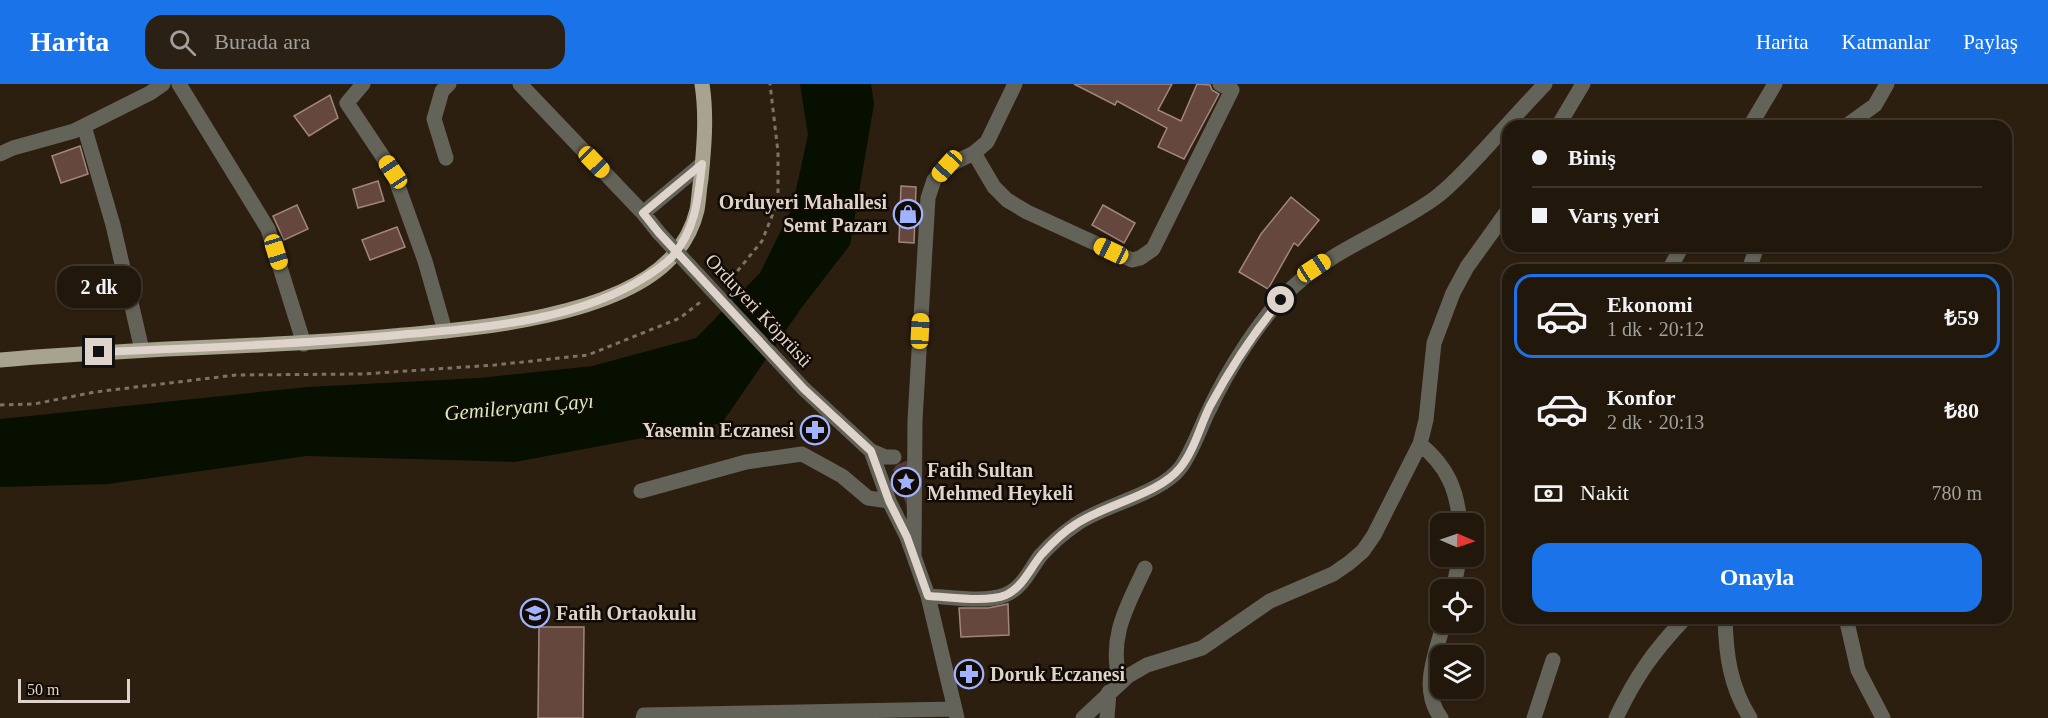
<!DOCTYPE html>
<html lang="tr">
<meta charset="utf-8">
<style>
body{margin:0;font-family:"Times New Roman",serif;background:#2a2014;color:#f1f3f6;height:100vh;display:flex;flex-direction:column;font-size:22px;white-space:nowrap}
*{box-sizing:border-box;margin:0}
p{font-size:20px;color:#a29f9d}
.icon{flex:none;width:33px;height:33px;fill:none;stroke:currentColor;stroke-width:2;stroke-linecap:round;stroke-linejoin:round}
.map{position:relative;flex:1;overflow:hidden}
.panel{position:absolute;left:1502px;top:180px;width:510px;height:360px;display:flex;flex-direction:column;background:#22170b;border-radius:18px;box-shadow:0 2px 4px #0004,0 0 0 2px #3f362c}
.panel>*{flex:none}
.top-card{position:absolute;left:1502px;top:36px;width:510px;height:132px;border-radius:18px;box-shadow:0 2px 4px #0004,0 0 0 2px #3f362c;display:grid;align-content:center;height:132px;padding:0 30px;background:#22170b}
.needle{width:39px;rotate:92deg}
.tools{position:absolute;left:1430px;top:429px;display:grid;gap:12px}
.tools a{display:grid;place-items:center;width:54px;height:54px;border-radius:12px;background:#22170b;box-shadow:0 2px 4px #0004,0 0 0 2px #3f362c;font-size:30px}
.scale{position:absolute;left:18px;bottom:15px;width:112px;box-sizing:border-box;padding-left:6px;border:3px solid #ded4cb;border-top:0;font-size:16px;line-height:21px;white-space:nowrap;color:#ded4cb;-webkit-text-stroke:4px #110a05;paint-order:stroke}
.end{position:absolute;width:27px;height:27px;margin:-14px;border:8px solid #ded4cb;background:#111;box-shadow:0 0 0 3px #111}
.from{border-radius:50%}
.bubble{position:absolute;height:42px;border-radius:18px;background:#22170b;box-shadow:0 2px 4px #0004,0 0 0 2px #3f362c;font-size:20px;font-weight:700;line-height:42px;text-align:center}
.car{position:absolute;width:18px;height:36px;margin:-18px -9px;border-radius:8px;box-shadow:0 0 4px 2px #0007;background:linear-gradient(#f5c518 24%,#345 0 40%,#f5c518 0 76%,#345 0 86%,#f5c518 0)}
.top-card b{display:flex;align-items:center;gap:21px;height:57px;font-size:22px}
.top-card b+b{border-top:2px solid #3f362c}
.top-card i{width:15px;height:15px;background:#f1f3f6}
ul{padding:10px 0 0;list-style:none}
li{display:flex;align-items:center;gap:18px;height:84px;margin:0 12px 9px;padding:0 18px;border:3px solid transparent;border-radius:18px}
li div{flex:1}
li b{display:block;font-size:22px}
li em{font-style:normal;font-weight:700}
li.current{border-color:#1a73e8}
li>.icon{width:54px;height:54px;stroke-width:1.5}
.pay{display:flex;align-items:center;gap:15px;height:66px;padding:0 30px;font-size:22px}
.pay p{margin-inline-start:auto}
.action{display:flex;gap:12px;margin-top:auto;padding:12px 30px}
.action a{flex:1;height:69px;border-radius:18px;background:#1a73e8;color:#fff;font-size:24px;font-weight:700;line-height:69px;text-align:center}
header{display:flex;align-items:center;gap:36px;box-sizing:border-box;height:84px;padding:0 30px;background:#1a73e8;color:#fff}
header strong{font-size:28px}
nav{display:flex;gap:33px;margin-inline-start:auto;font-size:21px}
.search{width:420px;height:54px;background:#2a2014;display:flex;align-items:center;gap:15px;box-sizing:border-box;padding:0 21px;border-radius:18px;color:#a29f9d;font-size:22px}
.map>svg:first-child{display:block}
</style>
<header>
<strong>Harita</strong>
<div class="search"><svg class="icon" aria-label="search" viewBox="0 0 24 24"><circle cx="10" cy="10" r="6"/><path d="M15 15l6 6"/></svg>Burada ara</div>
<nav><a>Harita</a><a>Katmanlar</a><a>Paylaş</a></nav>
</header>
<div class="map">
<svg width="2048" height="634" viewBox="0 0 2048 634">
<rect width="100%" height="100%" fill="#2d1f0f"/>
<path fill="#4f3a3e" d="M906,377L910,379L909,428L893,386L896,381Z"/>
<path fill="#060f00" d="M800,0H871L874,20L850,161L802,223L722,339L515,378L307,372L108,400L0,403V335L308,303L479,294L592,282L696,254L760,189L792,124L808,51Z"/>
<path fill="#66473e" stroke="#a1867f" stroke-width="1.5" d="M1074,0H1172L1158,26L1181,37L1197,0L1210,1L1212,6L1219,10L1184,75L1158,63L1167,44L1117,17L1115,21Z
M330,11L338,34L309,52L294,32Z
M80,62L88,90L61,99L52,72Z
M378,97L384,117L358,124L353,105Z
M901,102L916,103L914,159L899,158Z
M1291,113L1319,136L1298,162L1294,159L1268,205L1239,188L1261,150Z
M297,121L308,145L284,156L273,132Z
M1103,121L1135,139L1124,159L1092,141Z
M397,143L405,163L370,176L362,156Z
M1008,520L1009,551L961,553L959,524H988Z
M539,543H584L583,634H538Z"/>
<g fill="none" stroke-linecap="round" stroke-linejoin="round">
<path stroke="#7e7265" stroke-width="3" stroke-dasharray="4.5 4.5" stroke-linecap="butt" d="M724,199L735,190L762,157L778,117V68L770,0
M0,321L34,320L95,308L236,291L363,290L495,281L588,271L680,234L703,216"/>
<path stroke="#646359" stroke-width="15" d="M179,0L268,145L304,260
M363,0L347,19L393,88L425,177L445,247
M520,0L643,129L659,149
M84,42L113,141L142,266
M1558,42L1583,0
M1750,42L1775,0
M1846,42L1875,21L1887,0
M974,69L994,103L1007,116L1027,128L1132,176L1140,174L1153,165L1232,6L1220,0
M0,70L13,64L74,47L150,9L163,0
M446,74L434,35L442,7L449,0
M643,129L702,80
M1669,186L1682,162
M1749,186L1757,162
M804,305L871,367L885,373H894
M1420,360C1447,382 1457,405 1460,440
M871,367L889,417L907,453L928,512L957,634
M641,407L746,378L802,370L842,392L868,414L889,417
M914,471L915,336L928,114L934,96L947,82L974,69L987,58L1015,0
M1453,506L1460,472
M928,512C950,513 986,519 1005,511C1023,504 1030,485 1041,471C1051,460 1062,450 1075,441C1104,420 1160,411 1181,383C1193,366 1200,344 1209,326C1227,287 1262,231 1293,203C1335,164 1389,147 1435,114C1454,100 1470,81 1487,63C1506,42 1525,21 1545,0
M1725,534C1726,571 1730,602 1750,634
M1846,534L1858,586L1883,634
M1120,599C1108,554 1126,524 1145,484
M643,634L644,631L954,625
M1083,634L1128,592L1147,581L1202,564L1270,517L1333,490L1349,479L1363,467L1374,451L1420,360L1426,336L1434,259L1453,209L1467,183L1508,126
M1107,634L1109,608
M1441,634C1419,605 1436,570 1444,538
M1534,634L1553,576
M1616,634C1636,592 1653,568 1685,534"/>
<path stroke="#a7a38f" stroke-width="15" d="M0,276C56,271 111,268 167,265C243,262 318,259 393,252C471,245 615,234 671,174C683,161 693,143 697,126C699,116 699,105 701,95C704,63 707,32 702,0"/>
<path stroke="#646359" stroke-width="15" d="M659,149L804,305"/>
</g>
<g fill="none" stroke-linecap="round" stroke-linejoin="round">
<path stroke="#ded4cb" stroke-width="8" d="M99,268C199,264 299,260 398,251C479,244 577,238 647,192C655,187 665,180 672,173C696,145 698,115 702,80L643,129L659,149L804,305L871,367L889,417L907,453L928,512C950,513 986,519 1006,511C1023,503 1030,484 1042,470C1052,459 1063,448 1076,440C1106,420 1158,411 1180,384C1194,367 1200,342 1210,322C1230,285 1254,248 1281,216"/>
</g>
<defs>
<g id="shop-ring" transform="scale(1.5)"><circle r="9.5" fill="#110a05" stroke="#a1b3fd" stroke-width="1.5"/><path d="M-5-2.5h2.3a2.7 3.5 0 0 1 5.4 0H5L5.5 6h-11ZM-1.5-2.5h3a1.5 2.3 0 0 0-3 0Z" fill="#a1b3fd"/></g>
<g id="pharmacy-ring" transform="scale(1.5)"><circle r="9.5" fill="#110a05" stroke="#a1b3fd" stroke-width="1.5"/><path d="M-2-6h4v4h4v4h-4v4h-4v-4h-4v-4h4Z" fill="#a1b3fd"/></g>
<g id="sight-ring" transform="scale(1.5)"><circle r="9.5" fill="#110a05" stroke="#a1b3fd" stroke-width="1.5"/><path d="M0-6L1.8-2.2L6-1.7L2.9 1.2L3.7 5.4L0 3.3L-3.7 5.4L-2.9 1.2L-6-1.7L-1.8-2.2Z" fill="#a1b3fd"/></g>
<g id="school-ring" transform="scale(1.5)"><circle r="9.5" fill="#110a05" stroke="#a1b3fd" stroke-width="1.5"/><path d="M0-5L7-2L0 1L-7-2ZM-4 1L0 2.5L4 1V4Q0 6-4 4Z" fill="#a1b3fd"/></g>
</defs>
<g fill-rule="evenodd">
<use href="#shop-ring" x="908" y="130"/>
<use href="#pharmacy-ring" x="815" y="346"/>
<use href="#sight-ring" x="906" y="398"/>
<use href="#school-ring" x="535" y="529"/>
<use href="#pharmacy-ring" x="969" y="590"/>
</g>
<g text-anchor="middle" stroke-width="5" stroke-linejoin="round" paint-order="stroke">
<g font-size="20" font-weight="bold" fill="#ded4cb" stroke="#110a05" text-anchor="start">
<text x="887" y="125" text-anchor="end">Orduyeri Mahallesi<tspan x="887" dy="23">Semt Pazarı</tspan></text>
<text x="794" y="353" text-anchor="end">Yasemin Eczanesi</text>
<text x="927" y="393">Fatih Sultan<tspan x="927" dy="23">Mehmed Heykeli</tspan></text>
<text x="556" y="536">Fatih Ortaokulu</text>
<text x="990" y="597">Doruk Eczanesi</text>
</g>
<g font-size="20" fill="#ded4cb" stroke="#110a05">
<text transform="translate(759 226) rotate(47)" y="7">Orduyeri Köprüsü</text>
</g>
<g font-size="21" font-style="italic" fill="#d3edb8" stroke="#110a05">
<text transform="translate(519 323) rotate(-5)" y="7">Gemileryanı Çayı</text>
</g>
</g>
</svg>
<div class="tools">
<a><svg class="needle" viewBox="-14 -14 28 28"><path d="M0-13l5 13h-10z" fill="#e53935"/><path d="M0 13l5-13h-10z" fill="#a29f9d"/></svg></a>
<a><svg class="icon" aria-label="locate" viewBox="0 0 24 24"><circle cx="12" cy="12" r="6"/><path d="M12 2v4M12 18v4M2 12h4M18 12h4"/></svg></a>
<a><svg class="icon" aria-label="layers" viewBox="0 0 24 24"><path d="M12 4l9 5-9 5-9-5zM3 14l9 5 9-5"/></svg></a>
</div>
<div class="scale">50 m</div>
<i class="end from" style="left:1281px;top:216px"></i>
<i class="end" style="left:99px;top:268px"></i>
<div class="bubble" style="left:57px;top:182px;width:84px">2 dk</div>
<i class="car" style="left:594px;top:78px;rotate:136deg"></i>
<i class="car" style="left:947px;top:82px;rotate:222deg"></i>
<i class="car" style="left:393px;top:88px;rotate:326deg"></i>
<i class="car" style="left:1111px;top:167px;rotate:295deg"></i>
<i class="car" style="left:276px;top:168px;rotate:163deg"></i>
<i class="car" style="left:1314px;top:184px;rotate:57deg"></i>
<i class="car" style="left:920px;top:247px;rotate:3deg"></i>
<div class="top-card">
<b><i class="from"></i>Biniş</b>
<b><i></i>Varış yeri</b>
</div>
<section class="panel">
<ul>
<li class="current"><svg class="icon" aria-label="car" viewBox="0 0 24 24"><path d="M5 17H2v-5l4-1 3-4h7l3 4 3 1v5h-3M9 17h6M6 11h13"/><circle cx="7" cy="17" r="2"/><circle cx="17" cy="17" r="2"/></svg><div><b>Ekonomi</b><p>1 dk · 20:12</p></div><em>₺59</em></li>
<li><svg class="icon" aria-label="car" viewBox="0 0 24 24"><path d="M5 17H2v-5l4-1 3-4h7l3 4 3 1v5h-3M9 17h6M6 11h13"/><circle cx="7" cy="17" r="2"/><circle cx="17" cy="17" r="2"/></svg><div><b>Konfor</b><p>2 dk · 20:13</p></div><em>₺80</em></li>
</ul>
<div class="pay"><svg class="icon" aria-label="cash" viewBox="0 0 24 24"><path d="M3 7h18v10H3z"/><circle cx="12" cy="12" r="2"/></svg>Nakit<p>780 m</p></div>
<div class="action"><a>Onayla</a></div>
</section>
</div>
